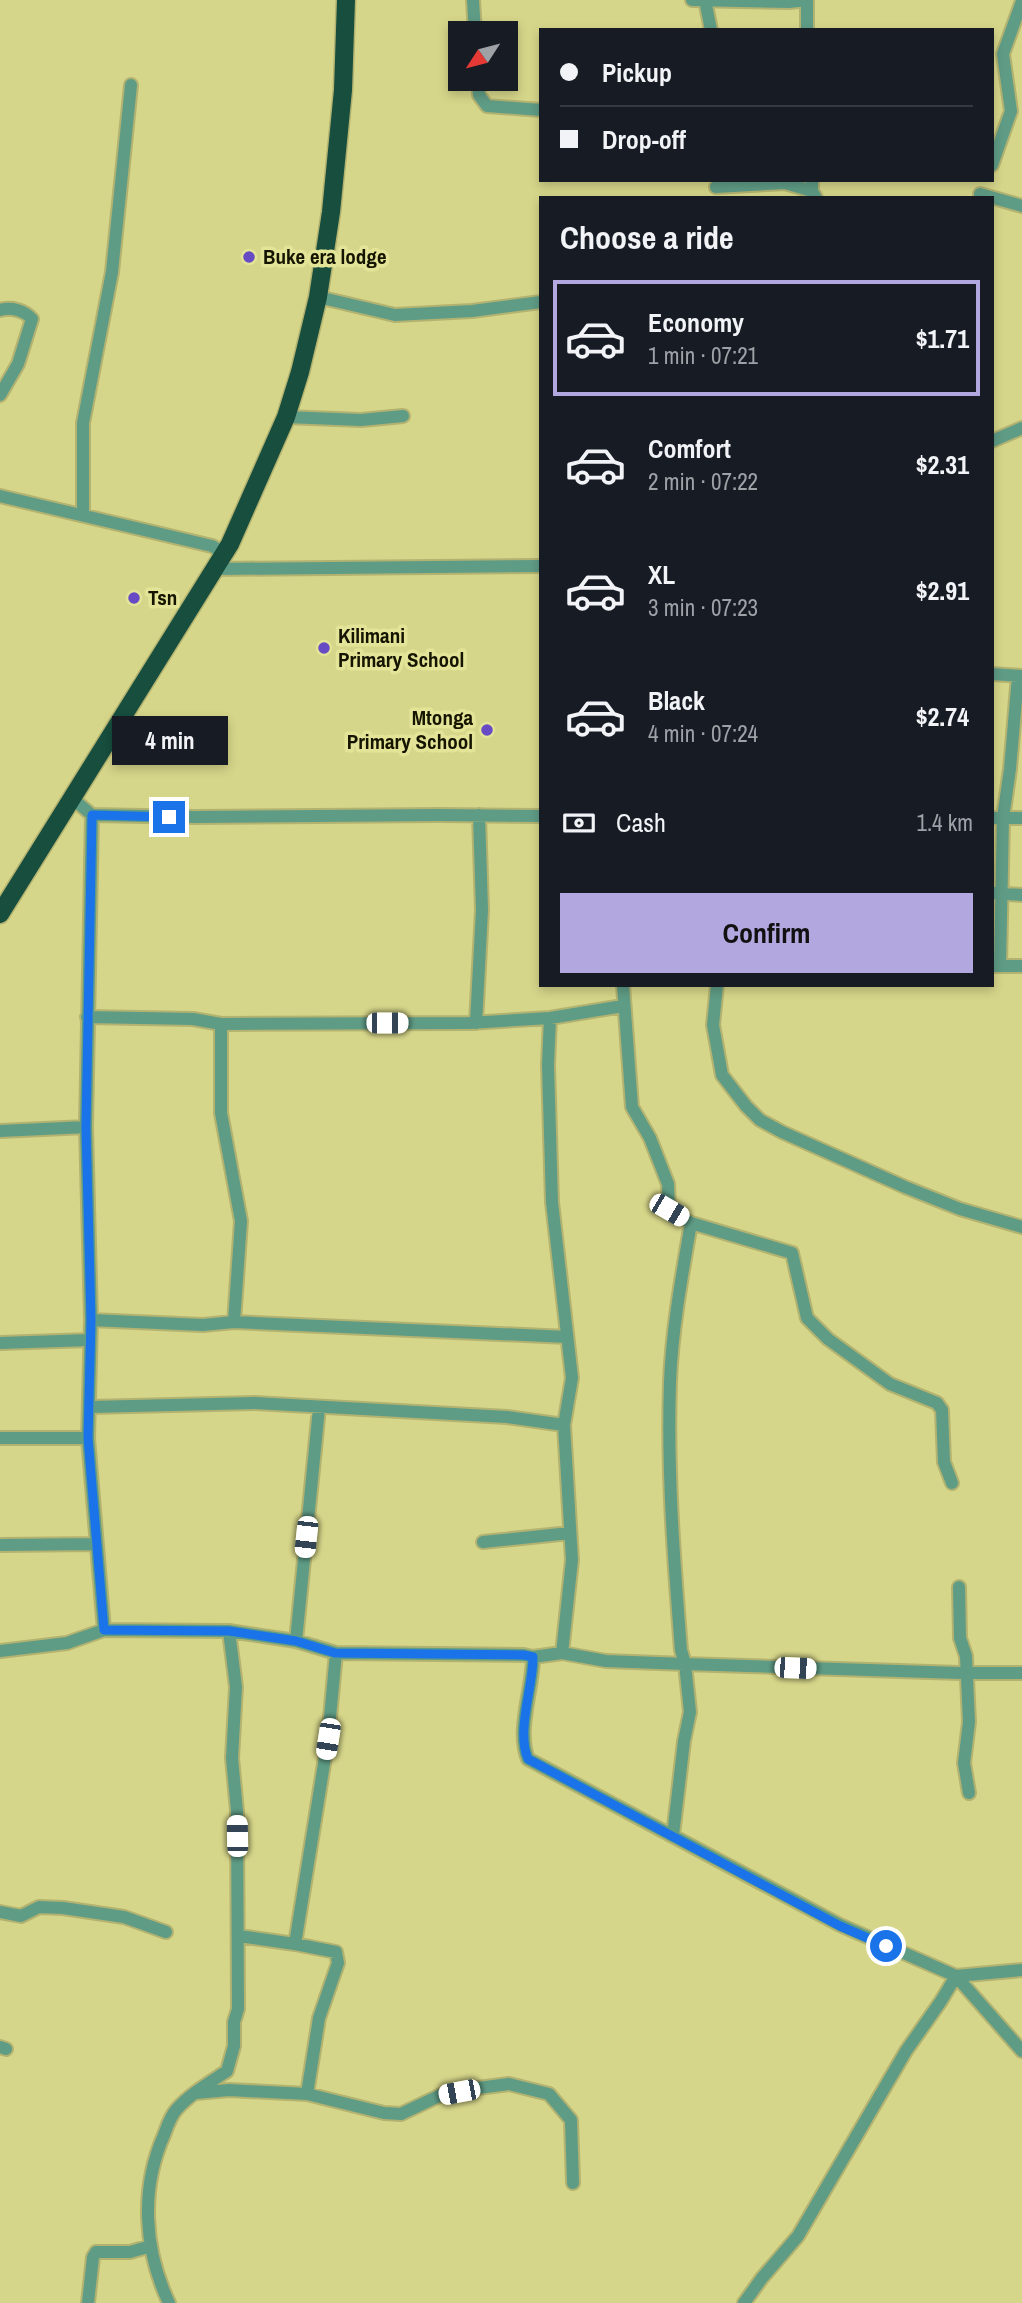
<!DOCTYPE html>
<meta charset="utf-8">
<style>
body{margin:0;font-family:"Archivo Narrow",sans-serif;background:#20242c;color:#f1f3f6;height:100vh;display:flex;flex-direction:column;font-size:26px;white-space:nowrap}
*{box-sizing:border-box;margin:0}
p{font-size:23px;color:#9ea1a6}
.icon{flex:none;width:38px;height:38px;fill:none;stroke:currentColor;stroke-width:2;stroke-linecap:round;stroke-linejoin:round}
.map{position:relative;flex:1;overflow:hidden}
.side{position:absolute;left:539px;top:196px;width:455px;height:791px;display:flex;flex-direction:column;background:#171b24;border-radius:0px;box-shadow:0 4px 10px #0003}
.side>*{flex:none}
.top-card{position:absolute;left:539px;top:28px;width:455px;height:154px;border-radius:0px;box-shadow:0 4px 10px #0003;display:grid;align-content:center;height:154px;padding:0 21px;background:#171b24}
.needle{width:46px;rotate:234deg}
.fabs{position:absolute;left:448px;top:21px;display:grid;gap:14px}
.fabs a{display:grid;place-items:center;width:70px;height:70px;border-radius:0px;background:#171b24;box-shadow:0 4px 10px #0003;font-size:35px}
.end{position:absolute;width:32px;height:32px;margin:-16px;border:9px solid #1a73e8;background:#fff;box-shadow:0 0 0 4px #fff}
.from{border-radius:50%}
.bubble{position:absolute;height:49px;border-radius:0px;background:#171b24;box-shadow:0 4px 10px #0003;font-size:23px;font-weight:700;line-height:49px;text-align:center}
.car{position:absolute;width:21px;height:42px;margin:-21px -10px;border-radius:9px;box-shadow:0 0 5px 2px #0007;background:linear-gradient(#fff 24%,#345 0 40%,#fff 0 76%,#345 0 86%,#fff 0)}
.top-card b{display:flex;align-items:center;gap:24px;height:66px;font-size:26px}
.top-card b+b{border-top:2px solid #363941}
.top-card i{width:18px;height:18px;background:#f1f3f6}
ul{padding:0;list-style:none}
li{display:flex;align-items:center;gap:21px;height:116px;margin:0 14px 10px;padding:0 7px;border:4px solid transparent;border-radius:0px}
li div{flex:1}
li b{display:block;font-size:26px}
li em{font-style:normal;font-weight:700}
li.selected{border-color:#b3a7e0}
li>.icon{width:63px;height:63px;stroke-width:1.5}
h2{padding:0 21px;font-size:32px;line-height:84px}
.pay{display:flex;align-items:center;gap:18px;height:77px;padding:0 21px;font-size:26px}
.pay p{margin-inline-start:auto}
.cta{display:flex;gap:14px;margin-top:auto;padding:14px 21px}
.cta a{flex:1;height:80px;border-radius:0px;background:#b3a7e0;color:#111;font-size:28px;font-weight:700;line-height:80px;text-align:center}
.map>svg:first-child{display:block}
</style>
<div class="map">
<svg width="1022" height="2303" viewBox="0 0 1022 2303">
<rect width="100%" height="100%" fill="#d6d68a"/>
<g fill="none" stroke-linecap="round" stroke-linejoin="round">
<g stroke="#b3b371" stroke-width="16">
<path id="minor" d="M473,0L475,33
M692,0L789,2L807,0
M705,0L711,30
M807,0V30
M478,79L479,95L487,106L541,110
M992,165L1011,111L1003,54L1022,1
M812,180V191L816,198
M716,187L785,183L812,191
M980,194L1022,206
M318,297L395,315L472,311L541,302
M0,310C11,307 24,310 32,319L18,364L0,395
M286,417L361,420L403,416
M992,441L1022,428
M0,496L212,546L224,553
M83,515V423L112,272L131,85
M215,569L541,566
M992,674L1022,676
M73,799L92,815L195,817L439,815L541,816
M92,815L86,1127L91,1320L88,1438L104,1630
M992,818H1022
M993,893L1022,895
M993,966H1022
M1000,966L1003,818L1010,769L1018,676
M623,985L632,1107L650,1138L668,1184L669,1210L691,1223L792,1253L807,1318L828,1339L890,1384L937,1403L942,1410L944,1462L952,1483
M717,985L713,1025L722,1075L746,1106L760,1120L782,1132L905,1187L960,1209L1022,1227
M87,1017L193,1019L221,1024L469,1023L550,1018L623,1006
M550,1018L548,1065L552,1202L572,1378L564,1425L572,1560L562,1653
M476,1023L482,910L479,815
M221,1024V1113L241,1221L234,1322
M0,1131L86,1127
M91,1320L203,1325L234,1322L567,1337
M0,1343L90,1340
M90,1407L255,1403L507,1417L564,1425
M0,1438H88
M483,1542L570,1533
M0,1545L95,1544
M959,1587L960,1638L966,1656L969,1722L964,1763L969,1793
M296,1641L319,1408
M0,1651L67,1643L104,1630L229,1631L296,1641L336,1653L524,1655L533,1657L562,1653L606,1661L685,1664L960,1673H1022
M533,1657C533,1688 516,1731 528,1759L840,1925L956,1976L1022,2051
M673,1835L684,1741L690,1712L685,1664L681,1650C674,1561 667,1472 670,1382C672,1329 682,1275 691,1223
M0,1912L21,1916L39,1907L63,1908L124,1917L166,1932
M239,1936L295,1944
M0,2047L6,2049
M196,2093L229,2090L307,2094L319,2018L338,1963L336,1952L295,1944L328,1739L336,1653
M307,2094L384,2113L401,2114L441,2095L478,2088L509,2084L549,2094L571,2120L573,2183
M88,2303L93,2257L96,2252H130L151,2246
M169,2303C144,2250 140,2189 164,2135C167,2127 170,2117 176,2110C190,2094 209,2083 227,2071L234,2046V2022L238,2009L237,1811L232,1758L236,1687L229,1631
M744,2303L762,2278L798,2236L906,2051L941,2001L956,1976L1022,1970"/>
</g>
<g stroke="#b3b371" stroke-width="21">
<path id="highway" d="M0,914L230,544L286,417L300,372L318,297L331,212L343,90L346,0"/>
</g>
<use href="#minor" stroke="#5f9c86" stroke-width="12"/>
<use href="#highway" stroke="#174e3d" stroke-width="18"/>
</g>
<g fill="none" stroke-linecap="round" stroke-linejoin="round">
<path stroke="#1a73e8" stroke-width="9" d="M169,817L92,815L86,1127L91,1320L88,1438L104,1630L229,1631L296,1641L335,1653L524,1655L533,1657C533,1688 516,1731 528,1759L840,1926L886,1946"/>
</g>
<g fill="#674bc4" stroke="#e3e497" stroke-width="2.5">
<circle cx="249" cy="257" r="7"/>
<circle cx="134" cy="598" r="7"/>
<circle cx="324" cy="648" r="7"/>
<circle cx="487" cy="730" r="7"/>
</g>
<g text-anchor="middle" stroke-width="7" stroke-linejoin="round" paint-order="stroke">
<g font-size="21" font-weight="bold" fill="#151400" stroke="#e3e497" text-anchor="start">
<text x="263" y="264">Buke era lodge</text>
<text x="148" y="605">Tsn</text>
<text x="338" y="643">Kilimani<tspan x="338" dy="24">Primary School</tspan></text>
<text x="473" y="725" text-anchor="end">Mtonga<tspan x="473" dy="24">Primary School</tspan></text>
</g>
</g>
</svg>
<div class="fabs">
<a><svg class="needle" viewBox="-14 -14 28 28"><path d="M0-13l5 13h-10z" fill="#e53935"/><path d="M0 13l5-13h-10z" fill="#9ea1a6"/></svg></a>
</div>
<i class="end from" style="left:886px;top:1946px"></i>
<i class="end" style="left:169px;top:817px"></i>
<div class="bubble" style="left:112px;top:716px;width:116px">4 min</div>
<i class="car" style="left:387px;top:1023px;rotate:90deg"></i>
<i class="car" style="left:669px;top:1210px;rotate:120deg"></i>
<i class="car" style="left:306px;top:1537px;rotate:186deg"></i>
<i class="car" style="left:795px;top:1668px;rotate:92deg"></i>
<i class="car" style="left:328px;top:1739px;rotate:189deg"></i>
<i class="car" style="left:237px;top:1836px;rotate:359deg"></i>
<i class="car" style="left:459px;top:2092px;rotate:259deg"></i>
<div class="top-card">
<b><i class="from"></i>Pickup</b>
<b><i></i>Drop-off</b>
</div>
<section class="side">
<h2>Choose a ride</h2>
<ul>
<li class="selected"><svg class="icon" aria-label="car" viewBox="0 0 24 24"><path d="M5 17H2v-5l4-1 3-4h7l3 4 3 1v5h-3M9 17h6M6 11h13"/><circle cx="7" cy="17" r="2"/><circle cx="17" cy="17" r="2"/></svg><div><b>Economy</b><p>1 min · 07:21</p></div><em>$1.71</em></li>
<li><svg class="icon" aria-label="car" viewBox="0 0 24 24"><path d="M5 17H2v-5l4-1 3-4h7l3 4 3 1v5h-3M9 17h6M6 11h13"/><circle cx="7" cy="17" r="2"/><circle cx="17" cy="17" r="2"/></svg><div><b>Comfort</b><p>2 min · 07:22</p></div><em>$2.31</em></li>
<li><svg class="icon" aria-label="car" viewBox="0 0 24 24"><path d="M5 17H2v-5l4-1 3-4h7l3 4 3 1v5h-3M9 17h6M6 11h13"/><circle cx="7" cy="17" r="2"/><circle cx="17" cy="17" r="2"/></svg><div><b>XL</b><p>3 min · 07:23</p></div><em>$2.91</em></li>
<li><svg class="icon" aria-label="car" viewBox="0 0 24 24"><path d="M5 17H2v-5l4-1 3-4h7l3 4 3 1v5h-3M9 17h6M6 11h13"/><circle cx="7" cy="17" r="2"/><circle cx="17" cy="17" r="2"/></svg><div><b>Black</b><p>4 min · 07:24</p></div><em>$2.74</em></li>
</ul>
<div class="pay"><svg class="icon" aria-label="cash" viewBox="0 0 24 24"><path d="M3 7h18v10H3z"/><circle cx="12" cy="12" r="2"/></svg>Cash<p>1.4 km</p></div>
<div class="cta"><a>Confirm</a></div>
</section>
</div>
